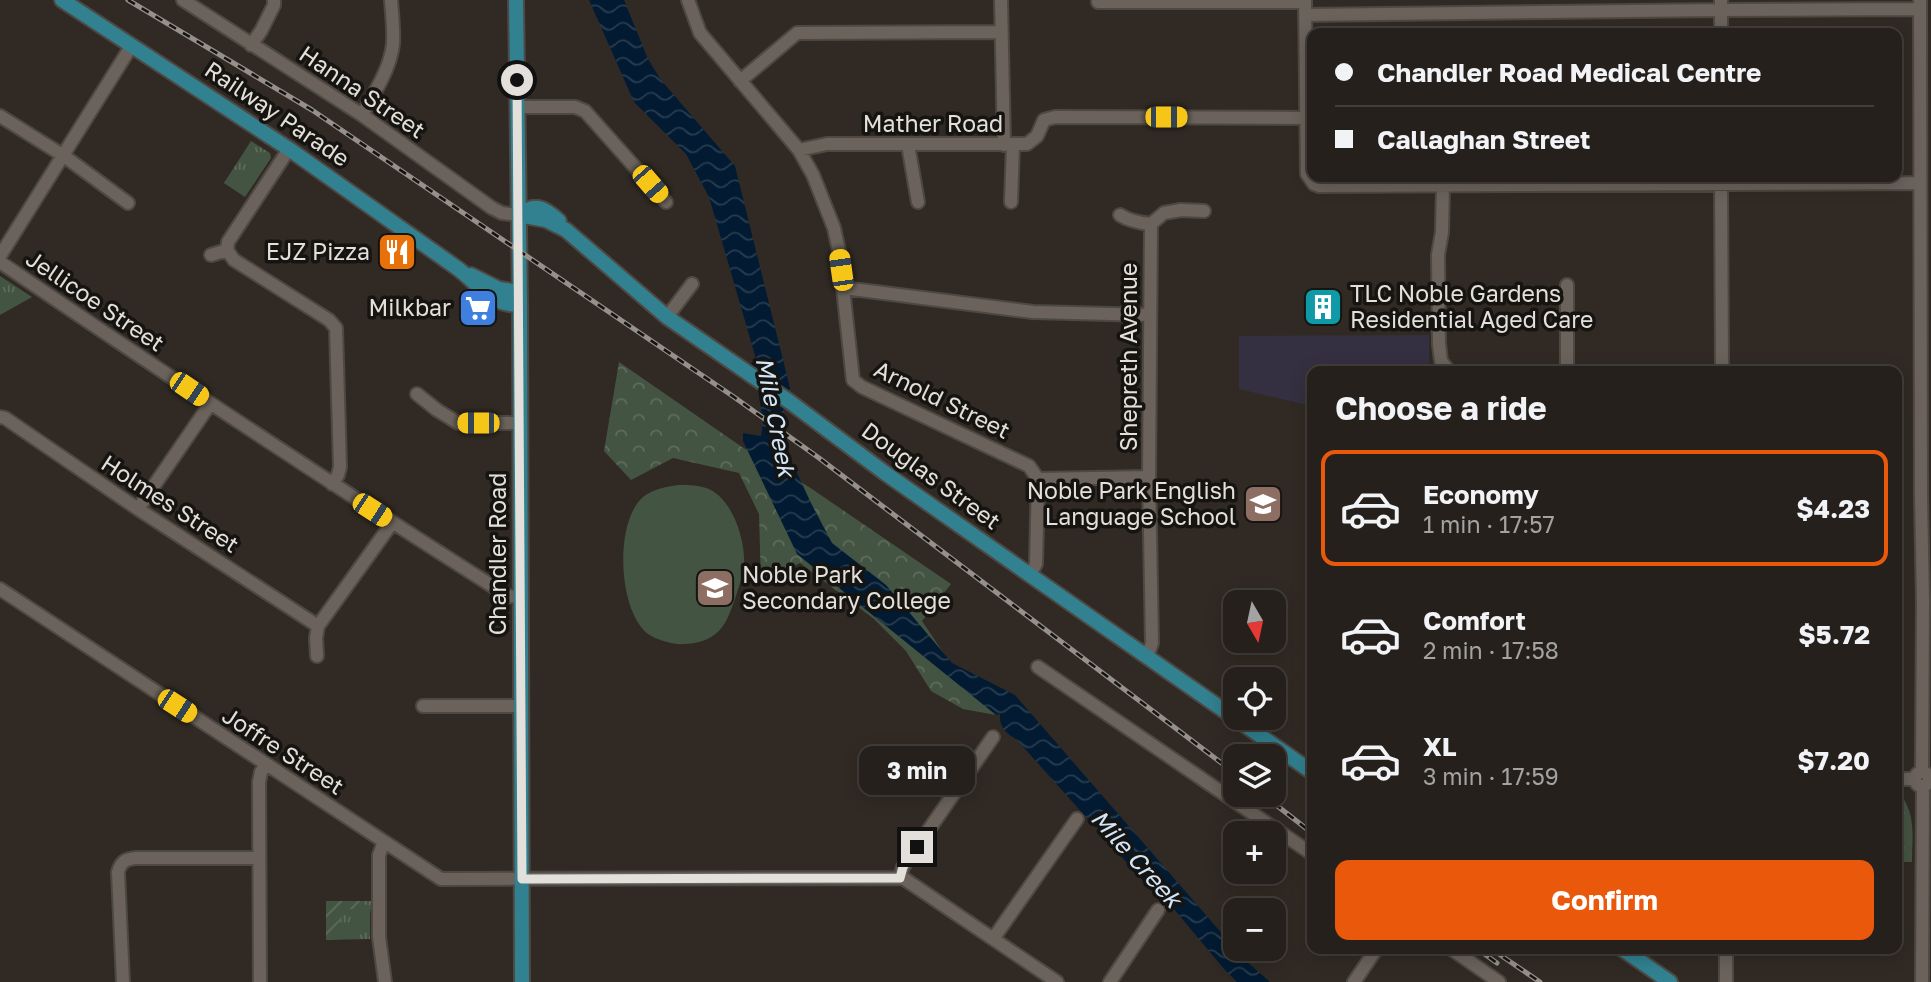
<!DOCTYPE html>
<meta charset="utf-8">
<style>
body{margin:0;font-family:"Golos Text",sans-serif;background:#312d28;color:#f1f3f6;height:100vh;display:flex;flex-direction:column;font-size:26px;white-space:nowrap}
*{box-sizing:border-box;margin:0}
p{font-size:23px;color:#a3a3a3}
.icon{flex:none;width:38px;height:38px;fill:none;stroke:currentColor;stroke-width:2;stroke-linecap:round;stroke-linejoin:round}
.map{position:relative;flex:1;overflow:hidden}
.details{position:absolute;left:1307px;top:366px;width:595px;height:588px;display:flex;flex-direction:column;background:#25201b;border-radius:14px;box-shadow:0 4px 18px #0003,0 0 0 2px #423e3a}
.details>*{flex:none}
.top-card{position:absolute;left:1307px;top:28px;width:595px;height:154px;border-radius:14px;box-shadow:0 4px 18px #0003,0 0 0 2px #423e3a;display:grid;align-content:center;height:154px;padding:0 28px;background:#25201b}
.needle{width:46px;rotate:171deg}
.fabs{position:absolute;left:1223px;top:590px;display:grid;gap:14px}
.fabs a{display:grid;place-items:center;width:63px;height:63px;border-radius:14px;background:#25201b;box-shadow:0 4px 18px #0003,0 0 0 2px #423e3a;font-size:35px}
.end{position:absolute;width:32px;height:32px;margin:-16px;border:9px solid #e3dfda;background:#111;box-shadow:0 0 0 4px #111}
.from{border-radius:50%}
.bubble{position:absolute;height:49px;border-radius:14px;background:#25201b;box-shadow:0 4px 18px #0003,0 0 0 2px #423e3a;font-size:23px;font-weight:700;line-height:49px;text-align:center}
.car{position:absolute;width:21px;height:42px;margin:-21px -10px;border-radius:9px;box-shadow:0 0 5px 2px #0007;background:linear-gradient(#f5c518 24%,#345 0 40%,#f5c518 0 76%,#345 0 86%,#f5c518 0)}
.top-card b{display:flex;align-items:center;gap:24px;height:66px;font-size:26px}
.top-card b+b{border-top:2px solid #423e3a}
.top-card i{width:18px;height:18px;background:#f1f3f6}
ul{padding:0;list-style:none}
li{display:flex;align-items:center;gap:21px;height:116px;margin:0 14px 10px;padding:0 14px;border:4px solid transparent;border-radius:14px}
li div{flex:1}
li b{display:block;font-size:26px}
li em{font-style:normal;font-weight:700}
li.selected{border-color:#ea580c}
li>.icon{width:63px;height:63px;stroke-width:1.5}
h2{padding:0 28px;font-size:32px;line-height:84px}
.button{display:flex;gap:14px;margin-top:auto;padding:14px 28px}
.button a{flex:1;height:80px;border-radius:14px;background:#ea580c;color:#fff;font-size:28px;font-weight:700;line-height:80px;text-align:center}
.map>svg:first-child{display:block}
</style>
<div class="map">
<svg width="1931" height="982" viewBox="0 0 1931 982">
<defs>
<pattern id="grass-tufts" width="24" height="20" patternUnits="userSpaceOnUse" patternTransform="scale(1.75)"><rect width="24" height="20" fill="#445442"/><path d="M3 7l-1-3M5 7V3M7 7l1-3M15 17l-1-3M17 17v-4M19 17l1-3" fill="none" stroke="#5f6c5d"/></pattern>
<pattern id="forest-crowns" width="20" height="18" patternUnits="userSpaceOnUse" patternTransform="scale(1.75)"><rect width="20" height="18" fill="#445442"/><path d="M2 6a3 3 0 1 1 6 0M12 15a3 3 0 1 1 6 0" fill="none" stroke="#5f6c5d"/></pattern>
<pattern id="garden-furrows" width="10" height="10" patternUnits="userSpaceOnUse" patternTransform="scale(1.75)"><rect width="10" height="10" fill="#445442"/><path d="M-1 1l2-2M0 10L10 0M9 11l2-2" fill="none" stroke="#5f6c5d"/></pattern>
<pattern id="water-waves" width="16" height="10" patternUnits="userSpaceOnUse" patternTransform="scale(1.75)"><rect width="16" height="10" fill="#021b32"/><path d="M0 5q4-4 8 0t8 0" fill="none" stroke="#273c4f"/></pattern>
</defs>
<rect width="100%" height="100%" fill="#312a24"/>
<path fill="#353041" d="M1429,335V362L1436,371H1312V406L1239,389V336Z"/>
<path fill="url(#grass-tufts)" d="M251,141L270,153L271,158L245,197L224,183Z
M0,276L32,297L0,315Z
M1897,790C1917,813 1912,834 1912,862H1897Z
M326,901H372L370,914V939L326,940Z"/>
<path fill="url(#forest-crowns)" d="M619,362L742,447L809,487L951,584L922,621L950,663L999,713L996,715L963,709L931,691L906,651L874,619L800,563L761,583L759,514L739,473L673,458L631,480L604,451Z"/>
<path fill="url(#garden-furrows)" d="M326,901H364L362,908L358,911L351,909L344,910L341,920L334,928V940H326Z"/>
<path fill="#445442" d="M678,485C689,485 699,485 709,489C734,501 746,542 744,568C742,578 738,589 735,599C730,612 726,627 714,635C707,641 693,644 684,644C673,645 657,640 648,634C618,611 614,522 643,497C653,489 666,487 678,485Z"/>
<path fill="url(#water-waves)" d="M589,0H624L648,59L661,80L735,166L792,396L781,389L789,456L811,503L832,543L886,585L952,663L1015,695L1245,960L1270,982H1237L1224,969L1173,908L1170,911L1017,740C1006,733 999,728 1000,714L996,715L797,554L743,441V433L761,436L763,422L755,372L747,365L756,359L709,197L686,154L634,102Z"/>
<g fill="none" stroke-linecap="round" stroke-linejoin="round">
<g stroke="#4e4842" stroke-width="16">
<path id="minor" d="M183,0L362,115L492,208L502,213L519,215
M688,0L700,33L799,150L813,175L834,228L839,251L853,380L862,387L1029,466L1038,479L1036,564L1030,575
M1001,0L1004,145
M1305,0L1307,174L1314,184L1319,186L1920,183
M1721,0V33
M1920,0L1921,497L1923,601L1922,772
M1098,2H1305
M1305,15L1721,10L1920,9
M251,45L261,31L274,5V0
M740,81L797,33L1001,32
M517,107H575L585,111L666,202
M362,115C374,93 390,70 393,44C394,30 392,14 391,0
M0,116L64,156L128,203
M908,145L918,202
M289,149L228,242L227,250L234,260L329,320L336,328L340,467L338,475L332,484
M799,150L827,144H1027L1037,136L1044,120L1055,117L1306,118
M1721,177L1722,371
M1443,185L1442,232L1438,255L1439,344L1441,361L1449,371
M1011,202L1013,145
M1120,215C1129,221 1140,223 1151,224L1164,213L1181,210L1204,211
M211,255L227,250
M0,256L132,45
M0,262C168,376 337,488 508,596L520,597
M1567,285V371
M844,288L1033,312L1150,315
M667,317L692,284
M417,394L437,410L458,423H520
M0,417L5,418L138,509L318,626
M1038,479L1149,477
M138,509L210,404
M0,589L441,879L903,878L1057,982
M317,656L316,638L318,626L392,523
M1147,657L1152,643L1149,477L1151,224
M1038,667L1312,854
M423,706H521
M1915 779a7 7 0 1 1 14 0a7 7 0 1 1-14 0Z
M1897,779H1915
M384,842L379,855V937L385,982
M900,878L903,867L993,737
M993,939L1077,819
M1450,948L1499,982
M1726,948V982
M123,982L118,872C121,862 125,859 136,858H259
M260,982L259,782L261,772L266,764
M1110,982L1158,910
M1354,982L1377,948
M1922,982L1923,786"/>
</g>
<g stroke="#4e4842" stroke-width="18">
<path id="major" d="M62,0L289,149L457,268C479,284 489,305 520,305
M516,0L520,305L522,982
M519,215L546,220L566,230L667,317L790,402L885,473L1030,575L1312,772
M519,215C535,202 545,208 559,221
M471,275L499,289L519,292
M1621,948L1670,982"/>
</g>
<use href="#minor" stroke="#6a625b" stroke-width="12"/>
<use href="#major" stroke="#318191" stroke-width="14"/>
<g stroke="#95908a" stroke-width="5">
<path id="rail" d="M128,0L312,110L734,397L819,458L1236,774
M1262,794L1312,833
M1476,948L1497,963
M1490,948L1540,982"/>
</g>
<use href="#rail" stroke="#161411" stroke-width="2.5" stroke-dasharray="8" stroke-linecap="butt"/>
</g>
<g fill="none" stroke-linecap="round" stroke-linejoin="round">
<path stroke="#e3dfda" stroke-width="9" d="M517,80L522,879L900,878L903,867L917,847"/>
</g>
<defs>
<g id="restaurant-square" transform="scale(2.0125)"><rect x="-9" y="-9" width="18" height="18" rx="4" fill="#e8710a" stroke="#161411"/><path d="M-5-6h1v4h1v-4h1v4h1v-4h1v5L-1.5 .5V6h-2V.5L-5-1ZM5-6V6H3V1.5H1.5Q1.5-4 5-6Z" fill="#fff"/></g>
<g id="building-square" transform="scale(2.0125)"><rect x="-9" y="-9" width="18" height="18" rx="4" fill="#0f9aa8" stroke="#161411"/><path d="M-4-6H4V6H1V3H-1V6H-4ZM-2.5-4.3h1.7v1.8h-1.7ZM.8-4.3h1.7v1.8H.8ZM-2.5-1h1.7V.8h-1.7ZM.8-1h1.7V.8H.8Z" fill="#fff"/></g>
<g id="supermarket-square" transform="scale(2.0125)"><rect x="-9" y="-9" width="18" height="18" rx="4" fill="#3f7fe0" stroke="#161411"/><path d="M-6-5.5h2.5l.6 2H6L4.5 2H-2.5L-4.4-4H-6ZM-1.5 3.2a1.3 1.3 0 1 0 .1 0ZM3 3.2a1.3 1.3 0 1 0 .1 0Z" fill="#fff"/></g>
<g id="school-square" transform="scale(2.0125)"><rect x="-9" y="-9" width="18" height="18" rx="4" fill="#8d6e63" stroke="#161411"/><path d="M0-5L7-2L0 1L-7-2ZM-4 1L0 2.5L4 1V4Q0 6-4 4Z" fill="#fff"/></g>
</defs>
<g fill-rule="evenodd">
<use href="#restaurant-square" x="397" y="252"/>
<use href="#building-square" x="1323" y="307"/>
<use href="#supermarket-square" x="478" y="308"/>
<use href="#school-square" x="1263" y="504"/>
<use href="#school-square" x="715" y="588"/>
</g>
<g text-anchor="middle" stroke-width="7" stroke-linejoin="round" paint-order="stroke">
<g font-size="23" fill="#e3dfda" stroke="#161411">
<text transform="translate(362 92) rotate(34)" y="8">Hanna Street</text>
<text transform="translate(277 114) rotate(34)" y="8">Railway Parade</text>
<text x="933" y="132">Mather Road</text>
<text transform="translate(95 301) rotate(34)" y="8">Jellicoe Street</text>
<text transform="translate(1129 357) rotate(-90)" y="8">Shepreth Avenue</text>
<text transform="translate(942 400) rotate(26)" y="8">Arnold Street</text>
<text transform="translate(931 476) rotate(36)" y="8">Douglas Street</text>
<text transform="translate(170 504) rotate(33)" y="8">Holmes Street</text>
<text transform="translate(498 554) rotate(-90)" y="8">Chandler Road</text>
<text transform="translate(283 751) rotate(33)" y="8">Joffre Street</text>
</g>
<g font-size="23" fill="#e3dfda" stroke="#161411" text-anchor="end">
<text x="370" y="260">EJZ Pizza</text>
<text x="1350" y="302" text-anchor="start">TLC Noble Gardens<tspan x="1350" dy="26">Residential Aged Care</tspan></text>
<text x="451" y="316">Milkbar</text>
<text x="1236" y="499">Noble Park English<tspan x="1236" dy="26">Language School</tspan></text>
<text x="742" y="583" text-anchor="start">Noble Park<tspan x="742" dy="26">Secondary College</tspan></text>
</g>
<g font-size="24" font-style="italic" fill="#d2e6f9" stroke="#161411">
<text transform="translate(775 417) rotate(79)" y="8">Mile Creek</text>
<text transform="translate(1136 859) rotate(48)" y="8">Mile Creek</text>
</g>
</g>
</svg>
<div class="fabs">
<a><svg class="needle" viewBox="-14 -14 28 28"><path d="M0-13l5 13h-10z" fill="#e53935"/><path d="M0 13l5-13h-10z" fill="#a3a3a3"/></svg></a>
<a><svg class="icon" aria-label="locate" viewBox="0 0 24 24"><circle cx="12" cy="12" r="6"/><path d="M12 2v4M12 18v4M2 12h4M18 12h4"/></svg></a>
<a><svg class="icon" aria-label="layers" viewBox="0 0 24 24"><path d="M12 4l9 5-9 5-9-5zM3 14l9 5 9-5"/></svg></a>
<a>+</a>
<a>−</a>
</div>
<i class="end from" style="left:517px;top:80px"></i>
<i class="end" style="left:917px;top:847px"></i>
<div class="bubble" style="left:859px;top:746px;width:116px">3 min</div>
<i class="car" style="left:1166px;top:117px;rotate:90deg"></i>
<i class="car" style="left:650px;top:184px;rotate:139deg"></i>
<i class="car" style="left:841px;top:270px;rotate:352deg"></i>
<i class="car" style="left:189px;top:389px;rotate:124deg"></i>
<i class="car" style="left:478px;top:423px;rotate:270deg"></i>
<i class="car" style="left:372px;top:510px;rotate:123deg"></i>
<i class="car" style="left:177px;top:706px;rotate:123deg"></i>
<div class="top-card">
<b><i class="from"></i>Chandler Road Medical Centre</b>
<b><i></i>Callaghan Street</b>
</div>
<section class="details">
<h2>Choose a ride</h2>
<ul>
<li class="selected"><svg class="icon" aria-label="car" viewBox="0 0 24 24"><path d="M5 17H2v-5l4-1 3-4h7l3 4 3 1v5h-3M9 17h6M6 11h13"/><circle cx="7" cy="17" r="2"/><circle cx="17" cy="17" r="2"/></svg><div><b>Economy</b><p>1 min · 17:57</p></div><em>$4.23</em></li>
<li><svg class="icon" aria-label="car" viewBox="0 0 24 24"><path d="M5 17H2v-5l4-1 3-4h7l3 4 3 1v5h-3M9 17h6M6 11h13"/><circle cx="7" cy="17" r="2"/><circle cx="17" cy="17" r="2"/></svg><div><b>Comfort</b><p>2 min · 17:58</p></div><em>$5.72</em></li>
<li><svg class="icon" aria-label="car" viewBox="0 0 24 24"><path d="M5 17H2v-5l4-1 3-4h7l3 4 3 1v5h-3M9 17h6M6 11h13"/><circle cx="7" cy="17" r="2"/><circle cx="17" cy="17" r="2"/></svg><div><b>XL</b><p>3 min · 17:59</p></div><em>$7.20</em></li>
</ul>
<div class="button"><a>Confirm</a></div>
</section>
</div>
